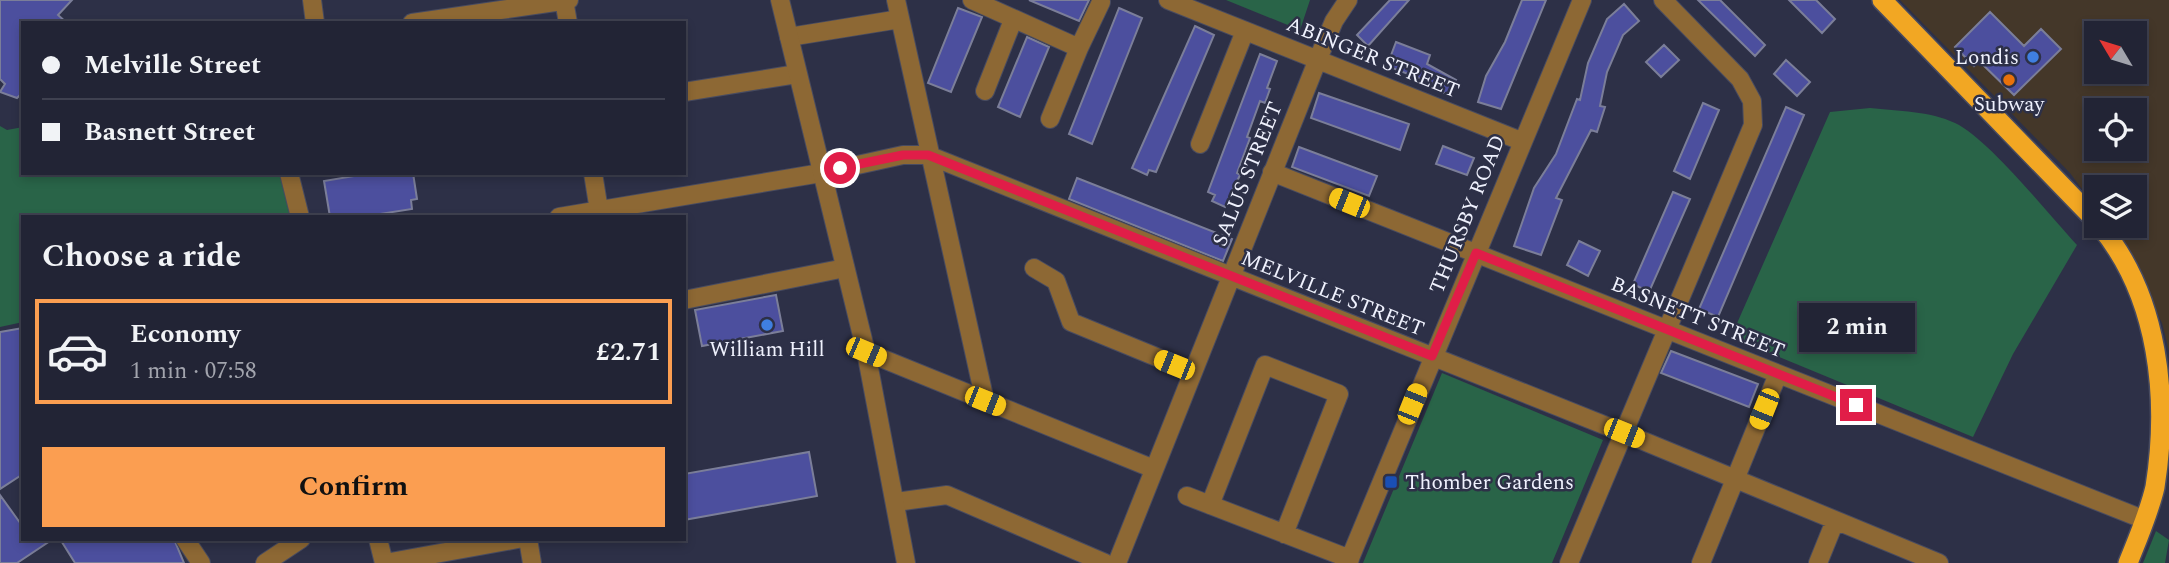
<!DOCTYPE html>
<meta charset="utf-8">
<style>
body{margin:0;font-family:Spectral,serif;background:#2a2c3d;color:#f1f3f6;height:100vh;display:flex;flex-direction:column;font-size:26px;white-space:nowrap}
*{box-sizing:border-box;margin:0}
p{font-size:23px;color:#a2a4ad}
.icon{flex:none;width:38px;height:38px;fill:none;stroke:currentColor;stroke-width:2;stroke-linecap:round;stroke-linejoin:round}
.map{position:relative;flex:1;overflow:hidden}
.side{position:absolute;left:21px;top:215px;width:665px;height:326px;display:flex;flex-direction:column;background:#222435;border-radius:0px;box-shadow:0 4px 10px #0003,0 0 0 2px #3f4150}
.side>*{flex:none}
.guide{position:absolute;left:21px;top:21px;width:665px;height:154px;border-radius:0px;box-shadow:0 4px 10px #0003,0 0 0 2px #3f4150;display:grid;align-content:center;height:154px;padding:0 21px;background:#222435}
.needle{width:46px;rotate:308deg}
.controls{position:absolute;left:2084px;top:21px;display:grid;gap:14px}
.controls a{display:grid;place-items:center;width:63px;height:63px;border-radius:0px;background:#222435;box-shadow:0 4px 10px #0003,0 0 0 2px #3f4150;font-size:35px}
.end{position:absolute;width:32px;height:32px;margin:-16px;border:9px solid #e11d48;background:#fff;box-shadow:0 0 0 4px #fff}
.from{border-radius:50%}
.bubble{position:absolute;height:49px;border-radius:0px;background:#222435;box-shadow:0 4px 10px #0003,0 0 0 2px #3f4150;font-size:23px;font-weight:700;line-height:49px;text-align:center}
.car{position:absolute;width:21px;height:42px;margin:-21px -10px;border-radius:9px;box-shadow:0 0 5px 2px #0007;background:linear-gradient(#f5c518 24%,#345 0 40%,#f5c518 0 76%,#345 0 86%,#f5c518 0)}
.guide b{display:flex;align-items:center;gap:24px;height:66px;font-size:26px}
.guide b+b{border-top:2px solid #3f4150}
.guide i{width:18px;height:18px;background:#f1f3f6}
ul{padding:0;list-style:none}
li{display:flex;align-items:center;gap:21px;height:105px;margin:0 14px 10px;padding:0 7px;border:4px solid transparent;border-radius:0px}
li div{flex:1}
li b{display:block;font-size:26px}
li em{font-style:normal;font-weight:700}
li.on{border-color:#fb9e51}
li>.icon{width:63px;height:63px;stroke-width:1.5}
h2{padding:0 21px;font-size:32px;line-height:84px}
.cta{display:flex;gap:14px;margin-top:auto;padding:14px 21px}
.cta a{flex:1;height:80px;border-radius:0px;background:#fb9e51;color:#111;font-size:28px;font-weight:700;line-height:80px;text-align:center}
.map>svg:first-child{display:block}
</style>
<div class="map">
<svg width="2169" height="563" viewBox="0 0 2169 563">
<rect width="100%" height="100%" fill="#2d3047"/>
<path fill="#443729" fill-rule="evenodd" d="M1900,0H2169V351L2162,323L2122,243L2110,226H2135V187H2096V208L2070,173ZM2096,33H2135V72H2096ZM2096,110H2135V149H2096Z"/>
<path fill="#296448" d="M1226,0H1310L1300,30Z
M1870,108C1898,111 1930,111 1955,123C1989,139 2049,215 2077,245L2013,354L1973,437L1731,337L1830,112Z
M0,126L7,130L23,127V173H290L300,217H23V322L0,327Z
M1442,373L1603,440L1552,563H1363Z
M2156,531L2169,540L2165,563H2143Z"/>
<path fill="#4c4f9e" stroke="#7b7e99" stroke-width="2" d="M0,0H72L58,15L67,23H23V92L17,98L0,92L5,84L0,79Z
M1029,0H1089L1079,21Z
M1390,0H1409L1368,46L1357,35Z
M1522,0H1546L1501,109L1478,102L1486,76L1505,42Z
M1698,0H1720L1765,45L1755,56Z
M1789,0H1816L1835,19L1822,33Z
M1624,4L1639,21L1623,35L1607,72L1600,106L1605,107L1597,132L1591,130L1556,198L1562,200L1541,255L1514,246L1534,188L1556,154L1577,99L1580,100L1588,63L1607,19Z
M958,8L982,17L951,92L928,83Z
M1119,8L1142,18L1092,144L1069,134Z
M1990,12L2024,46L2041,29L2061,49L2014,95L1979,61L1974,66L1955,47Z
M1195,26L1214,35L1156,172L1149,170L1147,175L1132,168Z
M1027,37L1049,47L1020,117L998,107Z
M1396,42L1430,55L1427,64L1456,80L1448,95L1431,86L1432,83L1387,66Z
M1664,45L1679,60L1661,77L1646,62Z
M1260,54L1277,61L1267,88L1270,89L1265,103L1260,101L1247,137L1250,138L1237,173L1240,175L1225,207L1212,201L1215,195L1208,192Z
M1786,60L1810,82L1797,96L1774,74Z
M1319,93L1409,124L1400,150L1311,118Z
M1703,103L1719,110L1690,179L1674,171Z
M1786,107L1804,115L1718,317L1699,309Z
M1443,146L1474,158L1467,175L1436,164Z
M1299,147L1377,176L1369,196L1292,167Z
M372,173H413L417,199L411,200L412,209L361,217H330L324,181Z
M1077,178L1232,239L1223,261L1069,199Z
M1673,192L1690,199L1649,292L1633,284Z
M1579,241L1600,251L1588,276L1567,265Z
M776,295L783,331L702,346L695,310Z
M23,328V474L0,489V332Z
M1671,351L1758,384L1749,407L1661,373Z
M809,452L817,496L684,520V474Z
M0,495L23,527V539H53L17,563H0Z
M60,539H174L184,563H75Z"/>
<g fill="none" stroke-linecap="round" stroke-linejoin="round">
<g stroke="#484b60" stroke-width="20">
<path id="minor" d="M312,0L315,23
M564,0L568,23
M896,0L985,401
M972,0L1079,48L1101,2
M1168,0L1521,141
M412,23L569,0
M789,37L900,19
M985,91L1013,20
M684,92L797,74
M1050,119L1079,48
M1200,144L1245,31
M1272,172L2145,520
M289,173L300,217
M593,173L600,217
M559,217L821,173L903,155H928L1624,433L1939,563
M1034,268L1056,281L1071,322L1193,372
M684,300L845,268
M866,352L1154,469
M1187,496L1350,559
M896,502L947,495L1105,563
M1210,505L1265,365L1339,394L1284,534
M185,539L201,563
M378,539L384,563
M528,539L532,563
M265,563L301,539
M385,563L518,539
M1117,563L1318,59L1334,21L1348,0
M1348,563L1582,0
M1569,563L1753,125L1752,101L1740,79L1663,0
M1701,563L1778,374
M1818,563L1835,521"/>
</g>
<g stroke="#484b60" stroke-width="20">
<path id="tertiary" d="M780,0L866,352L906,563"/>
</g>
<g stroke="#484b60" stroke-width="22">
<path id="trunk" d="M1882,0L2096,221
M2100,226C2159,297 2169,398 2155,487C2149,513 2138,538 2128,563"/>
</g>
<use href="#minor" stroke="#8d6834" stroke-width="18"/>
<use href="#tertiary" stroke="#8d6834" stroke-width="18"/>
<use href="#trunk" stroke="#f2a723" stroke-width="19"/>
</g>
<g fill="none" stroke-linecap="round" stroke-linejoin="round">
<path stroke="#e11d48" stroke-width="9" d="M840,168L903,155H928L1432,356L1476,253L1856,405"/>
</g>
<g fill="#3f7fe0" stroke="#2d3047" stroke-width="2.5">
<circle cx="2033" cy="57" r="7"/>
<circle cx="767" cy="325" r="7"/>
</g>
<circle fill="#e8710a" stroke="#2d3047" stroke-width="2.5" cx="2009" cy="80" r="7"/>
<rect fill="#1a4fb4" stroke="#2d3047" stroke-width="2.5" x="1384" y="475" width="14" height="14" rx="3.5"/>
<g text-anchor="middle" stroke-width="5" stroke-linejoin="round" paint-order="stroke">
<g font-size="21" fill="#eff1fd" stroke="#2d3047">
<text transform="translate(1373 57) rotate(22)" y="7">ABINGER STREET</text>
<text transform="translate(1247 174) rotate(-68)" y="7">SALUS STREET</text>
<text transform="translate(1467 214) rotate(-68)" y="7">THURSBY ROAD</text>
<text transform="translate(1333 293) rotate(22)" y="7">MELVILLE STREET</text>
<text transform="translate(1698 317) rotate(22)" y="7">BASNETT STREET</text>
</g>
<g font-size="21" fill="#eff1fd" stroke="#2d3047">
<text x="2019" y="64" text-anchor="end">Londis</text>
<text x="2009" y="111">Subway</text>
<text x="767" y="356">William Hill</text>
<text x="1405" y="489" text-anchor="start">Thomber Gardens</text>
</g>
</g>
</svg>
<div class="controls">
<a><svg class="needle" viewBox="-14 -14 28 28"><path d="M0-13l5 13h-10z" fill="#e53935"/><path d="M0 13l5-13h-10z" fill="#a2a4ad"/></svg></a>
<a><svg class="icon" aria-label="locate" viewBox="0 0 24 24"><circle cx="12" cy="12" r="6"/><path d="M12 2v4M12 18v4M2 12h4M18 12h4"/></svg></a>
<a><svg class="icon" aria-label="layers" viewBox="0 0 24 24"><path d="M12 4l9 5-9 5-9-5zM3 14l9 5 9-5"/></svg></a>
</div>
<i class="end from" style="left:840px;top:168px"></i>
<i class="end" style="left:1856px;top:405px"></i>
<div class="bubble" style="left:1799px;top:303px;width:116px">2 min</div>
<i class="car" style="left:1349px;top:203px;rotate:292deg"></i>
<i class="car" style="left:866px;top:352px;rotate:113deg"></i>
<i class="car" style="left:1174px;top:365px;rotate:292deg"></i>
<i class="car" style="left:985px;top:401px;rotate:112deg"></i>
<i class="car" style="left:1412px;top:404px;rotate:22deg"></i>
<i class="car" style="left:1764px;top:409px;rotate:202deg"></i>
<i class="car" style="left:1624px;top:433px;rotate:112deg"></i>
<div class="guide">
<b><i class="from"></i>Melville Street</b>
<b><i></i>Basnett Street</b>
</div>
<section class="side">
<h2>Choose a ride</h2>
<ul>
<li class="on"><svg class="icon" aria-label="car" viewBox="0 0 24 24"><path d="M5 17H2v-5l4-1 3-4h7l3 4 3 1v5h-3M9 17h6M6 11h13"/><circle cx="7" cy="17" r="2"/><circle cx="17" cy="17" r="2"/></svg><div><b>Economy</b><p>1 min · 07:58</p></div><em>£2.71</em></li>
</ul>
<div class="cta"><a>Confirm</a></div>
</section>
</div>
